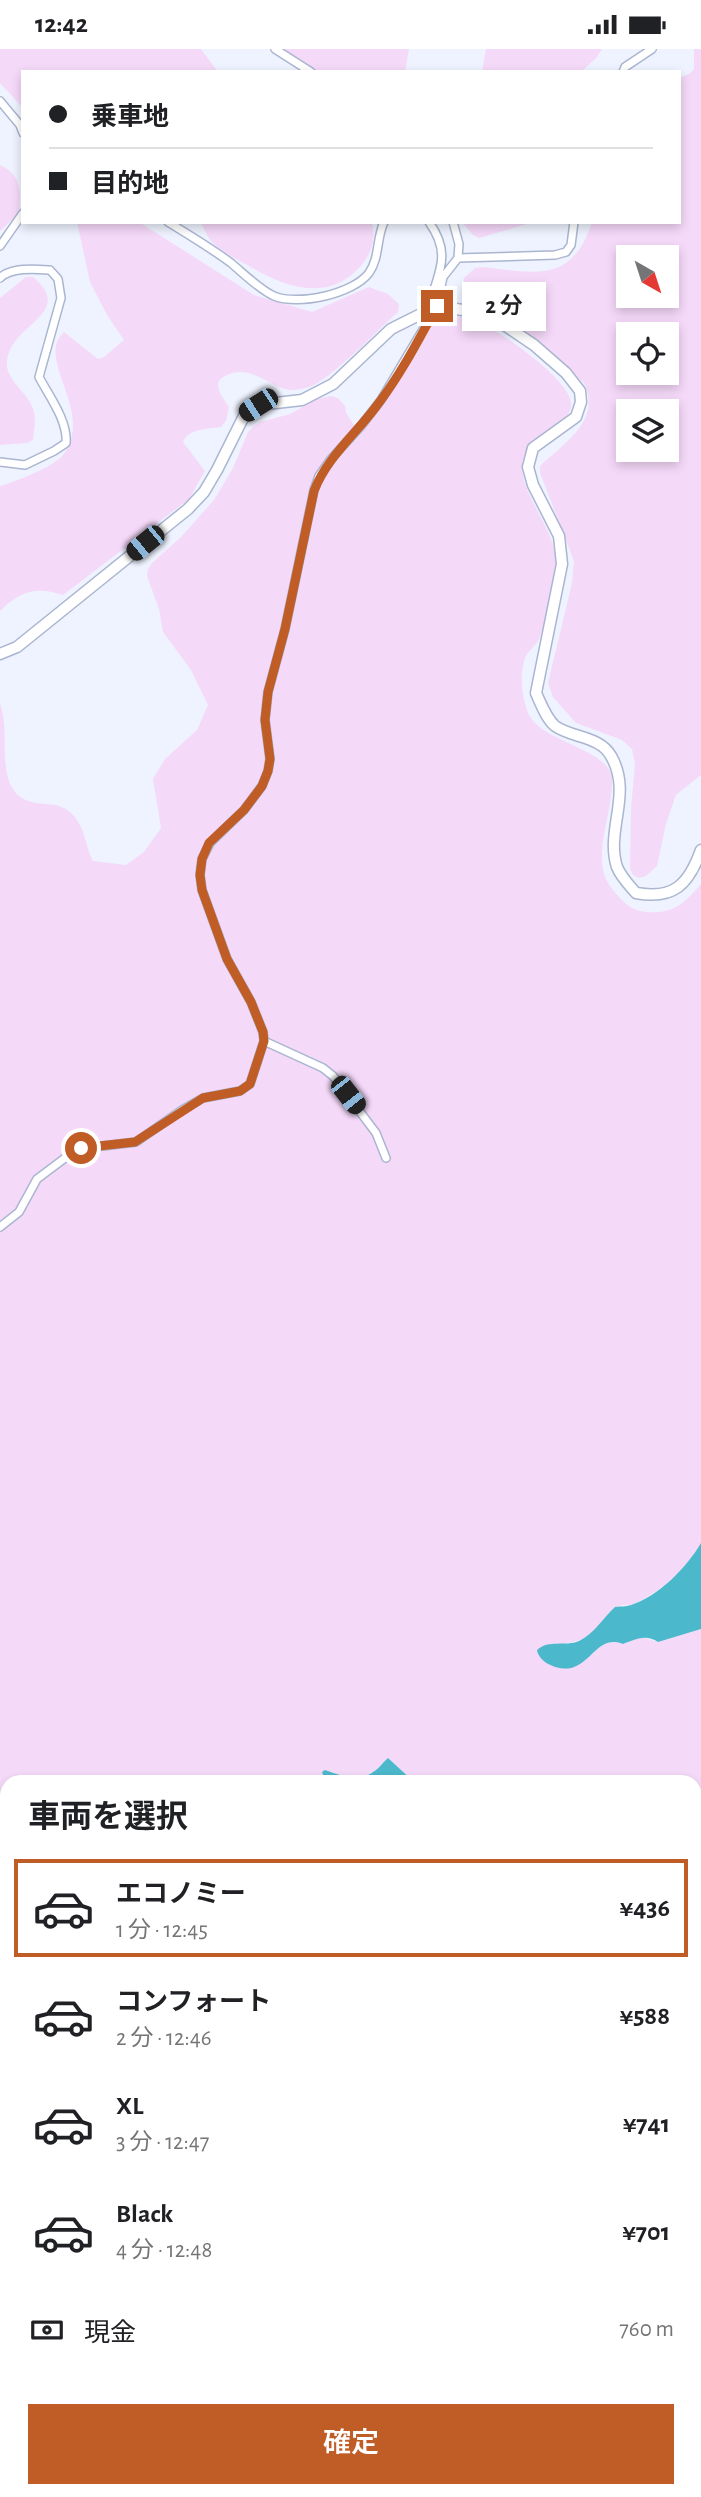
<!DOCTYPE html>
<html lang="ja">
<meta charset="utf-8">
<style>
body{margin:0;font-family:"Alegreya Sans","Noto Sans JP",sans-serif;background:#f6f6f6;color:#202124;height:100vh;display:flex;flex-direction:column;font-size:26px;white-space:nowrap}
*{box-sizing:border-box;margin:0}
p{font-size:23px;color:#757577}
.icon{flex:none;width:38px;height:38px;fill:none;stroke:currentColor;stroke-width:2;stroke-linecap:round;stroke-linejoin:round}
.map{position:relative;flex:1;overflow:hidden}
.panel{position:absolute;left:0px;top:1726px;width:702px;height:723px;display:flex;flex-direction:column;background:#fff;border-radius:21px 21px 0 0;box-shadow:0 4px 10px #0003}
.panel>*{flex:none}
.hud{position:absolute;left:21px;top:21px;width:660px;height:154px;border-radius:0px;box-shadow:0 4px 10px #0003;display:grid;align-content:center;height:154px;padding:0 28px;background:#fff}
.needle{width:46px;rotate:141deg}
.controls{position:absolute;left:616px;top:196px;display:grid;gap:14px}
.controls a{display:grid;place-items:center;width:63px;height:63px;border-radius:0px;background:#fff;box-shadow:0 4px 10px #0003;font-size:35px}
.end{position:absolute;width:32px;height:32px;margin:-16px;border:9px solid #c05c26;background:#fff;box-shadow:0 0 0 4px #fff}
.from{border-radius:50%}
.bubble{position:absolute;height:49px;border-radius:0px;background:#fff;box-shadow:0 4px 10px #0003;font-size:23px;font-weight:600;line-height:49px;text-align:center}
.car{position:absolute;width:21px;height:42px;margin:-21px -10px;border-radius:9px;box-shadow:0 0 5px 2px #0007;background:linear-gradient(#222 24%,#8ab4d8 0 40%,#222 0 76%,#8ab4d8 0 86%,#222 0)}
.hud b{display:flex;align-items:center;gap:24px;height:66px;font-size:26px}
.hud b+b{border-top:2px solid #e0e0e0}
.hud i{width:18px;height:18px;background:#202124}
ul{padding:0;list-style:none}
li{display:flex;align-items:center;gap:21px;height:98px;margin:0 14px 10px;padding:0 14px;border:4px solid transparent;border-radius:0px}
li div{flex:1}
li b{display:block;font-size:26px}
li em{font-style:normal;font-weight:600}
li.current{border-color:#c05c26}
li>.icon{width:63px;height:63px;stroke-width:1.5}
h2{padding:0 28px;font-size:32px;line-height:84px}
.pay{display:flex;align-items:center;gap:18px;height:77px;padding:0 28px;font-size:26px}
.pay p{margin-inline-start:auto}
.primary-button{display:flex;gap:14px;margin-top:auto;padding:14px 28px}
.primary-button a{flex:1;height:80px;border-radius:0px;background:#c05c26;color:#fff;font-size:28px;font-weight:600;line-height:80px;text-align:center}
.status{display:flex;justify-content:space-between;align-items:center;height:49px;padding:0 35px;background:#fff;direction:ltr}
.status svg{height:19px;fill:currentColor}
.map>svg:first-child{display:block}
</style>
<div class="status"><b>12:42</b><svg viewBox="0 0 49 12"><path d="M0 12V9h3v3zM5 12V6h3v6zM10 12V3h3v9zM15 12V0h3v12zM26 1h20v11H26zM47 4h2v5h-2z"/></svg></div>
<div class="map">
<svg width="701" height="2448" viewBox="0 0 701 2448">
<rect width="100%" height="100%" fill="#eef3ff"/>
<path fill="#f5d9f9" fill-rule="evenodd" d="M0,0H201L218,23H23V59L0,34Z
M274,0H409L405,23H319L308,20Z
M486,0H602L596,9L581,23H482Z
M694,0H701V726L676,746L666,775L657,817L646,827L639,829L633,826L630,820L631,759L635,715L632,700L622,691L576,674L553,648L548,634L572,534L574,512L540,424V417C565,394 602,371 584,334L468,241L464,236V229L475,219L482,218C536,224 572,235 592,173H679V29L689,25L694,20ZM628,208H667V247H628ZM628,285H667V324H628ZM628,362H667V401H628Z
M0,116C22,126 21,143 19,164L0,182Z
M77,173H139L254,246L312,263L369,238L388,245L399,255L398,263C373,285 340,322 312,337C307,339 297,341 291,341C270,340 251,313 225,327C210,334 223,349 229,358L226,372L221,378C208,380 189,379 183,393L205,422L189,450L63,546C36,537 20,542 0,562V437C16,432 52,419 63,406C96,363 34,310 64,283L98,310L104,308L124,291L107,266L90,233Z
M200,173H372C376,191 372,204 360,218C326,255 283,237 247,216C235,209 221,203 211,192C207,187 204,179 200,173Z
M462,173H534L479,189L473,186Z
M26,228H33C76,264 12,274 7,311C4,332 30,344 34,363C36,373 34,381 33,391L27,394L0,396V249Z
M455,267C460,268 465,268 470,270C496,278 558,323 569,347C583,379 518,388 522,421C526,454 560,487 556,521C554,538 546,577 538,592C534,598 528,602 525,609C519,625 522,650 529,666C543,693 607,700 612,728C613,737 611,746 610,755C606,779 594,815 610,837C614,843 619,848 624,853C636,866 663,866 678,857C686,852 695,842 701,835V1494C686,1520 661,1543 633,1555C628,1557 622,1555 618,1557C609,1561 605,1570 599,1577C586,1593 569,1595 550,1595L593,1605C601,1595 611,1590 623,1595L641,1588L658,1593L701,1580V2448H659L639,2441H695V1732H413L388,1709C383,1713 380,1718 376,1721C360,1733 342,1727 325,1721L323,1726L341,1732H7V2114L0,2092V654C9,680 0,709 10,735C25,765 52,747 70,763C85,776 85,796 93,812L126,816L144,803L161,779L153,730L165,710L197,681L208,656L191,621L163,583L159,560L147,527L148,520L152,514L181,488L214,451L233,419L248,383L253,378L260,373L290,365L317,350L331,347L338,349L345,357L346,364L354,376L362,374L433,268Z
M7,2237V2441H399L390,2448H0V2240Z"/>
<path fill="#4cb8cb" d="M701,1494V1580L658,1593C646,1585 636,1590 623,1595C600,1586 593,1611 574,1618C562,1623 539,1615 537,1601C549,1590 565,1598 579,1592C595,1584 602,1570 615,1558C620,1557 626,1558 631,1556C659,1547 687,1518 701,1494Z
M388,1709L413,1732H341L323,1726L322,1723L325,1721C342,1727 360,1734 376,1721C380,1718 383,1713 388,1709Z"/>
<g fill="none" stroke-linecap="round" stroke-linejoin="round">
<g stroke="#aab5d0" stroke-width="10">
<path id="street" d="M275,0L311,23
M623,23L625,18L652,0
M0,52L20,76L23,84
M168,173C189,186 211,199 231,214C243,224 260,241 274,247C298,257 353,245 369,224C380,208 376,190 384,173
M429,173C451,204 440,220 430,253L437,257
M0,197L23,164
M458,209L555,206L566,203L571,196L574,173
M0,229C11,218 35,220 50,221L58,230L61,249L39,328C49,347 68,372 66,394L54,402L25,416L0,413
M264,992L323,1019L333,1027L376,1084L386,1109
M0,1178L19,1163L37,1130L77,1100L136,1093L182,1061L203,1049L240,1042L250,1035L264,992L263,983L251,953L227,910L202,841L200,826L202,810L210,794L244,761L262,737L268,722L270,710L265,671L268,643L285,580L314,441L319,427L331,410L361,377L381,351L437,257L443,228L458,209L459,195L453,173
M597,2448L604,2441"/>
</g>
<g stroke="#aab5d0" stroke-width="13">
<path id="secondary" d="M0,605L17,598L188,460L204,443L217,421L245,365L258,356L302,351L333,335L391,280L437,257L488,265L534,296L566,324L580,342L581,353L576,368L533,399L528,418L533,436L559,487L562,515L536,644C541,655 546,669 555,677C572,689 600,687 611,707C633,745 605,781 617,818C621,828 629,836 636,844C674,851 689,835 701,801
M526,2441L527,2448
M609,2441L614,2448
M422,2448L424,2441"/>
</g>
<use href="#street" stroke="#fff" stroke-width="7"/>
<use href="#secondary" stroke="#fff" stroke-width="10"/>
</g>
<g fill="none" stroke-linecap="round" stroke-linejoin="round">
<path stroke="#c05c26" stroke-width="9" d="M81,1099L135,1093L203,1049L240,1042L250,1035L264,992L263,983L251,953L227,910L202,841L200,826L202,810L209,794L244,761L262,737L268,722L270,710L265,671L268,643L285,580L314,442C327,408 357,384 378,355C401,325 419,290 437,257"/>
</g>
</svg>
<div class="controls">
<a><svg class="needle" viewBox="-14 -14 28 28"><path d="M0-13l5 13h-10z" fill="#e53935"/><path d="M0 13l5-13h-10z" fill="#757577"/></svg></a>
<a><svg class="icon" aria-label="locate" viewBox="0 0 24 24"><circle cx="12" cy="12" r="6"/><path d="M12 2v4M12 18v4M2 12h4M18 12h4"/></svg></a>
<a><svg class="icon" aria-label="layers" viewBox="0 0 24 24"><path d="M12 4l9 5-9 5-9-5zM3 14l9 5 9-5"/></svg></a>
</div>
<i class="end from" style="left:81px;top:1099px"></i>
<i class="end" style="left:437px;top:257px"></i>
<div class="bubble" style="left:462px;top:233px;width:84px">2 分</div>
<i class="car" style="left:258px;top:356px;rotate:237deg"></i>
<i class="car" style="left:145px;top:494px;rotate:231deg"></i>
<i class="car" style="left:348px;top:1046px;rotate:142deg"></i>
<div class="hud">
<b><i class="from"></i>乗車地</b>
<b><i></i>目的地</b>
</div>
<section class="panel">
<h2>車両を選択</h2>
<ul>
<li class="current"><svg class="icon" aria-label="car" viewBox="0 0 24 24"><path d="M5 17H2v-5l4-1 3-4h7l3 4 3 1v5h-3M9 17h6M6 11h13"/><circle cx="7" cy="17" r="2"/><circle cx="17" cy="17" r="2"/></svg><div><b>エコノミー</b><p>1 分 · 12:45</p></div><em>¥436</em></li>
<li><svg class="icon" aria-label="car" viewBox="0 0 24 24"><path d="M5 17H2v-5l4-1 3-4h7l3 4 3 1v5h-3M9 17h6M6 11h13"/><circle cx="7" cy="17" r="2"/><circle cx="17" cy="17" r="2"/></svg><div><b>コンフォート</b><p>2 分 · 12:46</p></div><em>¥588</em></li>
<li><svg class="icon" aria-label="car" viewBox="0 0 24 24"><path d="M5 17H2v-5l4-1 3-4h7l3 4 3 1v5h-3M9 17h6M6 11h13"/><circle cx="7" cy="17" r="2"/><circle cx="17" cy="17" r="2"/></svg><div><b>XL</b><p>3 分 · 12:47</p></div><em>¥741</em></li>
<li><svg class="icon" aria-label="car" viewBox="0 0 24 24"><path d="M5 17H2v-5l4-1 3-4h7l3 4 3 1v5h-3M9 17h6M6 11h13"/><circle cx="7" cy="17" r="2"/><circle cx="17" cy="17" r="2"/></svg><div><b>Black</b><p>4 分 · 12:48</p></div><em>¥701</em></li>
</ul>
<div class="pay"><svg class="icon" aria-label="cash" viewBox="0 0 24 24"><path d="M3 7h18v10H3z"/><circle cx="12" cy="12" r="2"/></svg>現金<p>760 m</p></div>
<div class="primary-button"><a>確定</a></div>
</section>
</div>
